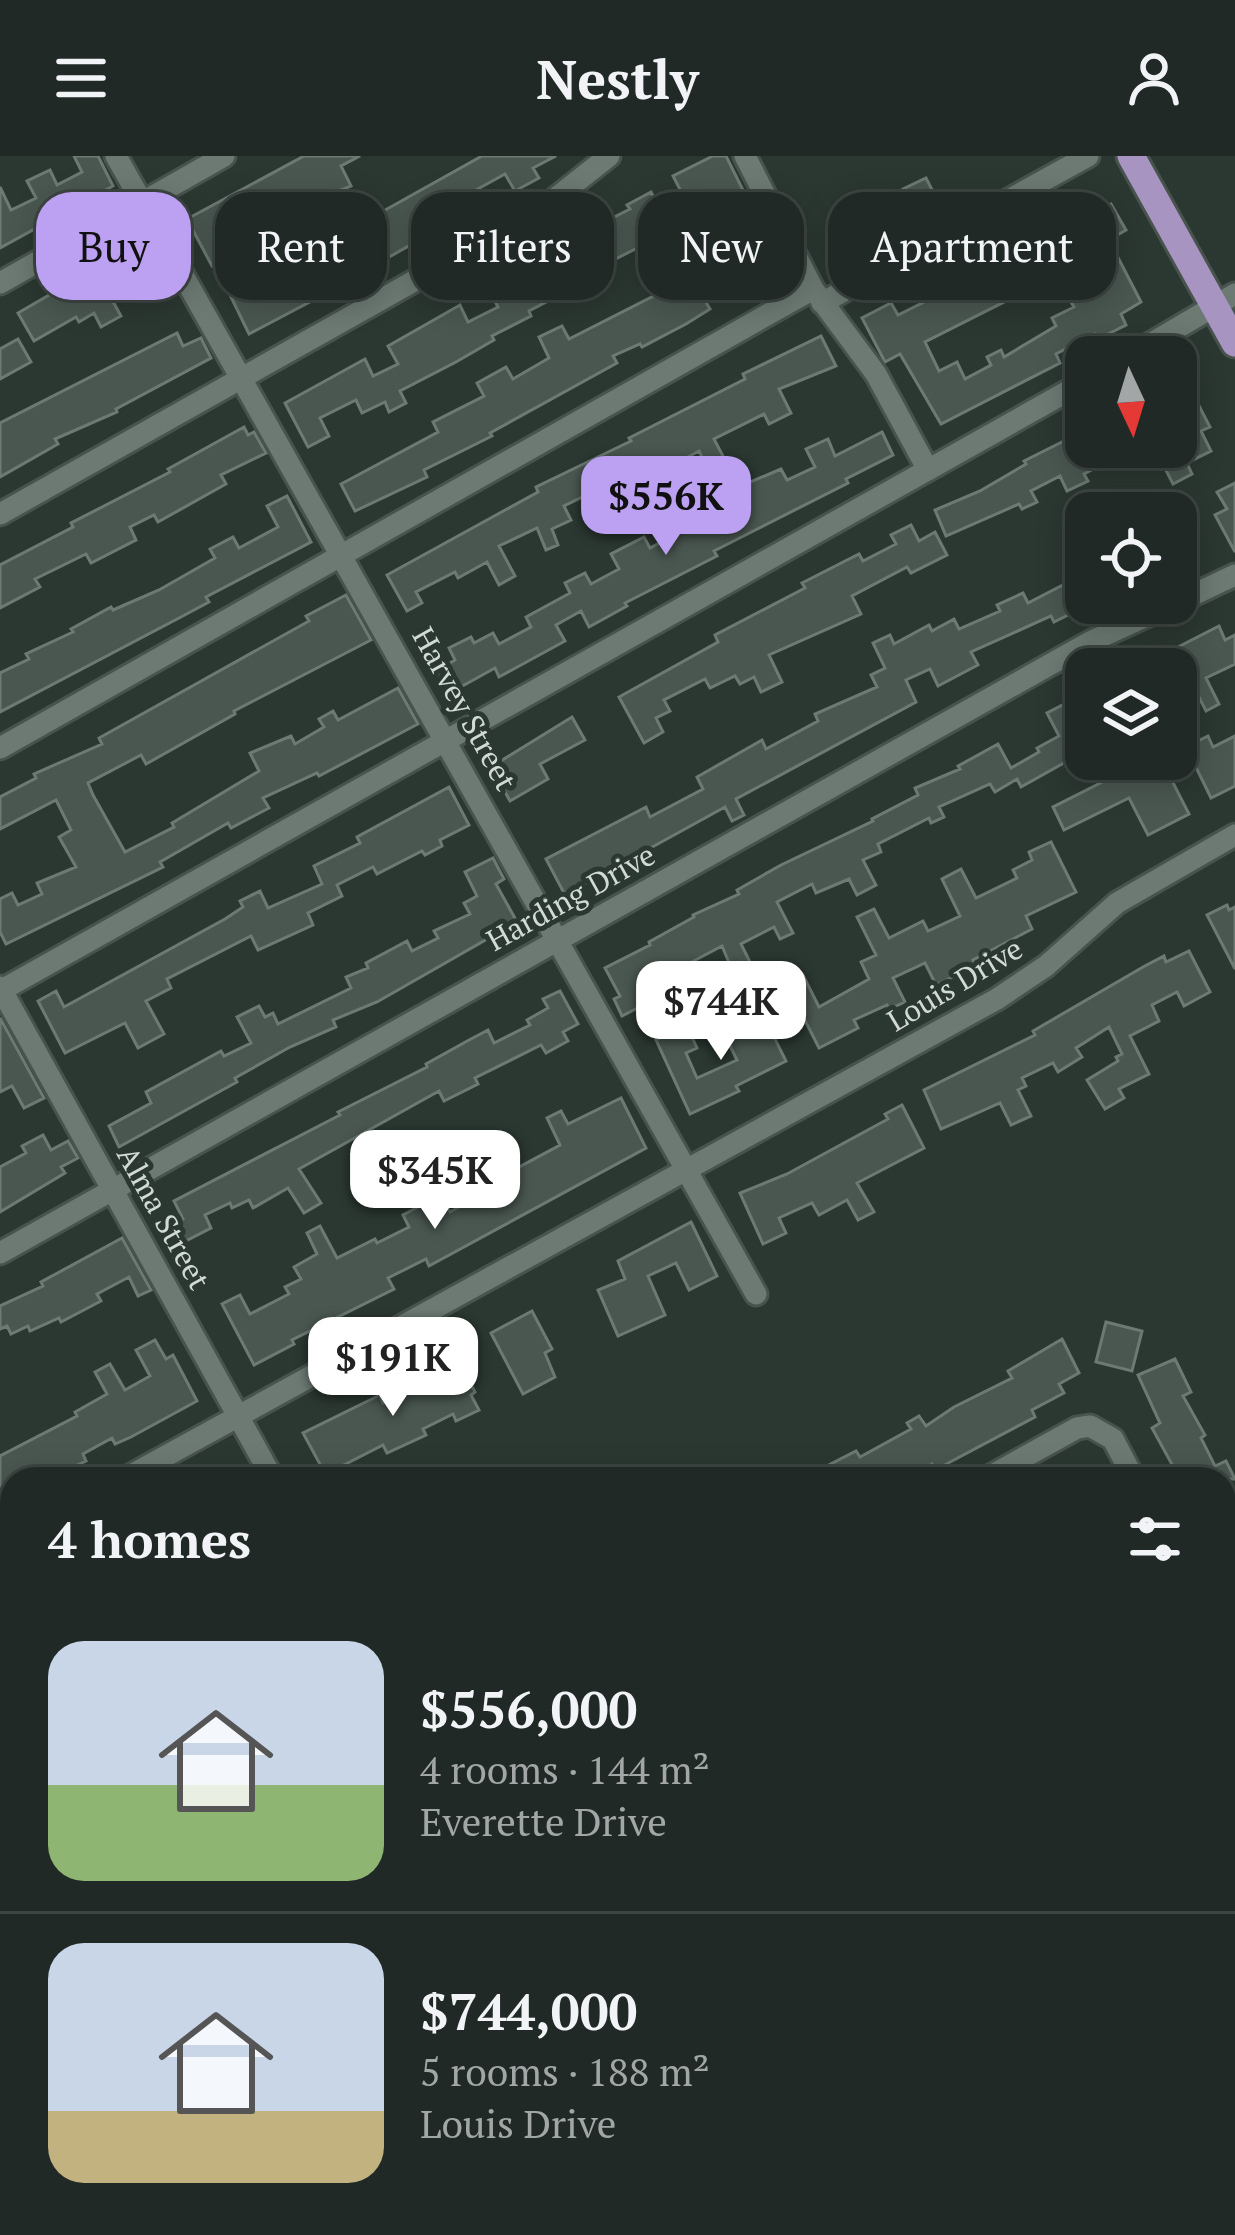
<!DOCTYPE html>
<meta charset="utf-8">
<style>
body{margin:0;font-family:"PT Serif",serif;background:#2d3532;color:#f1f3f6;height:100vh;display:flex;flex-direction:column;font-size:45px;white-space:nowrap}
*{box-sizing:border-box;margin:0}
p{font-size:39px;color:#a2a6a7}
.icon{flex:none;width:66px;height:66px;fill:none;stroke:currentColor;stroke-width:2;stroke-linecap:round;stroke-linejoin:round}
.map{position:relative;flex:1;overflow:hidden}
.details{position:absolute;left:0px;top:1311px;width:1236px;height:768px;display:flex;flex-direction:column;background:#202925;border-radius:36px 36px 0 0;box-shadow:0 6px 30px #0003,0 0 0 3px #3d4542}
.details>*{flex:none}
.hud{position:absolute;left:36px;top:36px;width:1164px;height:108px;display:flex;gap:24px}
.needle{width:78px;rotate:176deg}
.buttons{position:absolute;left:1065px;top:180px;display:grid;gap:24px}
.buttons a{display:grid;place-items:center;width:132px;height:132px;border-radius:24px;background:#202925;box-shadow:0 6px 30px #0003,0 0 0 3px #3d4542;font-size:60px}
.price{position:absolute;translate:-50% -102px;padding:0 27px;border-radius:24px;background:#fff;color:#222;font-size:39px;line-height:78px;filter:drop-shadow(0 3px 6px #0008)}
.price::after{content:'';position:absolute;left:50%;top:72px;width:36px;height:27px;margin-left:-18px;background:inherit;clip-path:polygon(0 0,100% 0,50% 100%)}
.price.active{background:#bca0f2;color:#111}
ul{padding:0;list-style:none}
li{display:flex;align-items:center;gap:36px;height:300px;padding:0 48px}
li+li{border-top:3px solid #3d4542}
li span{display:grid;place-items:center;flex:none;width:336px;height:240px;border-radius:36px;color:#555}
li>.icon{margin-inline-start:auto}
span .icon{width:144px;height:144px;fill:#fffc;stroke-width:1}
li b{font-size:51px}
h2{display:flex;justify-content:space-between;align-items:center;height:144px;padding:0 48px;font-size:51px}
.tag{padding:0 42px;border-radius:36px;background:#202925;box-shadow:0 6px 30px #0003,0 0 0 3px #3d4542;font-size:42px;line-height:108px}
.tag.active{background:#bca0f2;color:#111}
header{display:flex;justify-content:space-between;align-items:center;height:156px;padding:0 48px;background:#202925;font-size:54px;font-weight:800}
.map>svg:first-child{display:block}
.green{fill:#4a365c}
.building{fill:#4a5750;stroke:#6c7a73;stroke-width:3;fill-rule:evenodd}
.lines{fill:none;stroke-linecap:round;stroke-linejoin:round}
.minor-casing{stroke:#48534e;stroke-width:27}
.major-casing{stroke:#48534e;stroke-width:33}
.minor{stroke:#6c7a73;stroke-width:21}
.major{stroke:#a894c1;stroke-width:27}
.labels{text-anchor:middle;stroke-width:10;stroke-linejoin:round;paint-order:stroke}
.street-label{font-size:30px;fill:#d2dad6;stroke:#2b3731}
</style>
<header><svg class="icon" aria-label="menu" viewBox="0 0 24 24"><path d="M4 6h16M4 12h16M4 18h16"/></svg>Nestly<svg class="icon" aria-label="person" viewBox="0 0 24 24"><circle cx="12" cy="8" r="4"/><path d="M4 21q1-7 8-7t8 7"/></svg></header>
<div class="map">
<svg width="1235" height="2079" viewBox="0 0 1235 2079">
<rect width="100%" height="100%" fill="#2b3731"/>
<path class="green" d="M12,1733V2067H387L365,2079H0V1740Z"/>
<path class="building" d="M74,0H98L113,30L0,92V31L11,54L36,42L27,25L50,14L57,29L82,16Z
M304,0H360L341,10L351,30L307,48L305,44L261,66L257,58L219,77L231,100L212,110L187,63Z
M482,0H556L533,12L539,22L515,35L505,18L476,34L484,48L446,70L437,56L413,68L421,83L368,113L366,109L335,125L338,131L249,178L230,139L263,122L265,127L366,79L363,74L381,64L378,58Z
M713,0H726L743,34L705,53L717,73L704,80L673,20Z
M926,22L943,55L890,81L877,57L907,42L903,33Z
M651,36L673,78L667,81L676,97L657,106L647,87L596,113L592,105L566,118L573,132L529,155L531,160L492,180L494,184L456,206L400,235L406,247L389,256L385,246L362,257L356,244L320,262L329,280L308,291L285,247L365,203L373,220L398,208L388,190L460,149L468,166L498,151L488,132L581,83L579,79L630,53L627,49Z
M1111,48L1126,74L1109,84L1141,146L1121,158L1126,169L1098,183L1095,178L1056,198L1060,207L941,268L900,198L885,206L862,162L891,147L898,159L1012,102L1013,105ZM1077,102L1092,131L1069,143L1074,151L1052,162L1056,170L1004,201L1001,194L987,201L991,209L965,223L957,206L939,215L925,186L1028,134L1026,131Z
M146,83L173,132L156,140L147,123L111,142L121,160L101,171L94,157L79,166L76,161L34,185L18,157Z
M770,92L779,109L766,115L772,128L741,144L732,127L704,143L710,153L686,168L642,191L640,188L613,200L617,207L490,277L492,280L424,314L427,321L355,355L341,328L438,276L433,266L484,240L477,227L506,211L513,223L549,202L539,181L562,170L569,183L746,93L750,103Z
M177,177L183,190L201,182L211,202L116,253L117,256L55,283L58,288L0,321V267Z
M821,180L836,210L779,233L791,257L769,268L764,258L714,283L724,302L707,311L699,295L614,341L611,336L601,341L597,334L564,350L571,364L552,373L558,389L546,394L537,372L499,390L515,420L499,429L487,406L458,422L455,416L416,436L422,447L407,455L387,419L538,336L536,331L631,285L629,282L745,223L743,218Z
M18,183L31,206L0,223V193Z
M1176,205L1210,271L1201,275L1211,295L1187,307L1192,318L1173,328L1154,291H1176Z
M244,271L248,279L254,276L266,297L221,319L226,328L158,366L154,359L130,371L136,384L91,407L86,398L35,423L40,431L0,452V409L73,371L71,367L170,316L168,313Z
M1086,274V291H1134L1084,318L1088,325L1067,335L1060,320L1031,335L1037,346L1022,353L1019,348L946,380L935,354L980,335L1026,308L1024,305Z
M882,276L893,299L846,323L848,327L714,395L717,400L625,447L627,450L589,471L581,455L556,469L565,485L499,521L495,512L448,538L436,515L455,504L449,492L471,481L474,487L493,477L499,488L531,471L526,461L570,437L565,427L585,417L591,428L619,413L611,398L644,381L650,392L676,378L671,368L700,353L698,348L781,313L787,324L815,311L806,293L828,283L835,300Z
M1235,327V396L1215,359L1227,353L1217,336Z
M287,340L311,386L206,441L209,446L181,461L0,556V517L29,503L26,498L73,476L71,473L111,451L113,454L159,434L215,402L210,393L233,381L239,392L278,371L267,350Z
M911,369L919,385L935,376L947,399L911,417L907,411L852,440L861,458L769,499L782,526L761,536L754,521L740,528L735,520L710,532L705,523L664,544L670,555L656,562L663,576L644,587L619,541L718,486L715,479L805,432L802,427L859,398L863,405L896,388L891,379Z
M1086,417V450L1054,466L1051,460L971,496L978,509L938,530L930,513L906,524L916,546L736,643L744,659L732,665L725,651L565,739L546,703L646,651L650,661L703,633L697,621L762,584L766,593L818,565L815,558L877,531L871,519L885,512L873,487L890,479L894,488L929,469L932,475L954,463L959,473L1000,455L997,449L1023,437L1028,447Z
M346,439L371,484L234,555L235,558L146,608L141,599L88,627L93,639L125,696L174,671L172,667L259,615L250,597L291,580L295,588L324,571L319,563L333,555L338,564L398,532L418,568L319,620L317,617L263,642L269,652L231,672L228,667L160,706L163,711L6,788L0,776V743L12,737L18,749L42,738L37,727L76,711L59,681L71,674L56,644L0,673V641L36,622L34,618L102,588L99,582L309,465L306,460Z
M1219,470L1225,484L1235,479V508L1206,522L1219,548L1206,555L1198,539L1181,547L1176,536V513H1135Z
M1086,537V584L1066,594L1071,603L1021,631L1017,623L995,636L990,628L939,651L944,661L931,667L929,662L878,688L881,696L863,704L876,729L857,739L849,723L816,737L812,728L777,746L793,777L780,783L774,771L741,788L751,808L733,816L722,790L667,819L664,814L639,827L649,846L622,860L614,843L620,840L605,812L650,789L649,786L694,761L693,759L739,738L737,734L781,709L873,665L872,663L918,639L915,632L960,613L958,610L998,588L1011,612L1039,596L1037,592L1059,580L1047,557Z
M572,561L585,584L540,608L548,623L510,645L491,611Z
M1208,580L1213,591L1235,580V630L1211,642L1186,591Z
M1134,603H1161L1189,658L1148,679L1129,642L1064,674L1053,651L1136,609Z
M449,631L469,669L440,684L442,690L425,699L422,695L377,718L373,711L337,729L342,740L308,757L313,769L258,794L251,780L167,823L171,832L146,845L164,878L138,892L125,867L65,897L38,845L56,835L64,851L225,763L243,751L240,745L260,735L268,752L322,728L314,710L360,687L357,681Z
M1051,686L1076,736L1026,760L1032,773L973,804L976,810L936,829L925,807L893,822L905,846L889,853L887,849L854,864L858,872L819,892L786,827L803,819L819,851L869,823L861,806L876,799L857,761L874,753L889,782L923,765L928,775L960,760L942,723L961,713L976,742L1017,722L1013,714L1032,704L1029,696Z
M493,702L504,723L496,728L517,766L377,846L333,864L336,871L290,891L235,922L237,926L119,991L109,970L151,947L146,936L221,895L224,900L251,887L237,861L259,850L265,861L273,857L278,868L351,832L346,821L368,812L366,807L407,785L412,795L438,782L434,775L470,758L464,747L477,740L465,716Z
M1227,749L1229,754L1235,751V813L1207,759Z
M1189,795L1210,836L1184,850L1177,836L1152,849L1159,865L1130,880L1149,918L1119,933L1124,942L1105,953L1087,924L1118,905L1116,901L1122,898L1109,871L1076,892L1082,901L1058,916L1053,907L1022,922L1026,930L1018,934L1031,960L1011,969L1000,947L941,973L924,934L1035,879L1033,875L1143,811L1164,800L1166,806Z
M560,835L578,868L563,876L568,885L546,897L541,889L475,922L478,928L444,945L439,935L299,1013L321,1047L304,1057L288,1032L253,1052L249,1044L232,1052L230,1047L205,1059L211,1072L176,1090L166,1072L183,1063L174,1045L340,959L338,956L427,911L426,908L469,884L488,874L494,887L530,869L527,864L548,852L543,843Z
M763,859L786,905L736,930L739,935L690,958L656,884L687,870L697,892L686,897L697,922L737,904L724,878Z
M0,862L44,942L24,952L12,930L0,936Z
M621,942L646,992L429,1110L426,1103L388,1122L394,1133L292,1184L294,1188L254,1209L222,1148L240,1139L250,1158L289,1138L285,1131L301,1123L294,1111L317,1098L307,1077L320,1070L337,1102L375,1083L377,1087L409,1071L403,1059L441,1039L450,1056L491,1033L478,1009L495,999L506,1018L560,989L547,962L561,955L568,968Z
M902,949L924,992L857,1027L874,1056L858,1064L847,1044L819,1059L812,1047L779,1062L786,1077L763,1088L740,1037L787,1018L888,963L885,958Z
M43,979L51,994L68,985L78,1002L61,1011L65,1017L0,1056V1011L26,997L22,990Z
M691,1066L717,1120L689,1134L676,1107L648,1120L665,1159L618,1180L598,1134L625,1123L618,1105Z
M122,1082L151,1134L138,1140L129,1121L97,1138L101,1145L61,1166L59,1162L30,1175L28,1170L11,1178L7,1170L0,1173V1150L43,1130L41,1126Z
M532,1155L552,1193L545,1197L555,1221L523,1238L491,1177Z
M1106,1166L1142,1175L1132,1215L1096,1206Z
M1062,1183L1079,1217L1059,1228L1064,1237L1032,1254L1035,1261L935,1314L932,1308L905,1323H834L827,1310L856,1295L860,1301L911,1273L907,1267L919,1260L926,1270L954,1251L1012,1222L1008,1215Z
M155,1184L166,1203L173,1199L197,1245L131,1281L115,1288L112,1282L83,1298L86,1305L51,1321L48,1315L33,1323L31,1318L12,1323V1327L0,1333V1300L77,1260L75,1256L107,1238L95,1216L110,1208L125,1234L150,1220L136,1194Z
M455,1196L475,1236L471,1239L479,1254L456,1265L453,1258L423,1273L426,1279L387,1297L383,1289L342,1310L345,1316L328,1323L303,1277L380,1239L383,1247L443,1219L436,1206Z
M1175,1203L1191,1236L1183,1240L1205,1279L1201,1282L1215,1310L1226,1305L1235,1323H1180L1152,1272L1160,1267L1138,1219Z"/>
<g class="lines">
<g class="minor-casing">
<path id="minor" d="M116,0L756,1138
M745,0L813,133L876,218L928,314
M0,127L224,0
M822,147L1088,0
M1128,201L1235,138
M0,358L542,53L609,0
M1176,447L1235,419
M0,592L813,133
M0,831L273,1323
M0,835L1086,225
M0,1097L1092,485L1175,447
M124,1323L997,843L1046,810L1117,747L1235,679
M985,1323L1077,1272L1090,1270L1113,1283L1134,1323
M0,1381L12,1375
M0,1620L12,1613
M1224,1852L1231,1863
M1224,1948L1235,1942
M1224,2056L1235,2074
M682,2067L689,2079
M1062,2067L1069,2079
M877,2079L897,2067
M1007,2079L1027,2067"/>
</g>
<g class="major-casing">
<path id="major" d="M1131,0L1235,187"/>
</g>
<use href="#minor" class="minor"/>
<use href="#major" class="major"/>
</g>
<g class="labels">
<g class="street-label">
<text transform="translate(464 553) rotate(61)" y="10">Harvey Street</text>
<text transform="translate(571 742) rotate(-29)" y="10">Harding Drive</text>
<text transform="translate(955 829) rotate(-31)" y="10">Louis Drive</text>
<text transform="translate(163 1062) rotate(61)" y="10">Alma Street</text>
</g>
</g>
</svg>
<div class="buttons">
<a><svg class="needle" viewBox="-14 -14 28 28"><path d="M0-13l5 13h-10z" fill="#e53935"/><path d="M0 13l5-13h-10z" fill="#a2a6a7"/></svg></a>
<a><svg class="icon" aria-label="locate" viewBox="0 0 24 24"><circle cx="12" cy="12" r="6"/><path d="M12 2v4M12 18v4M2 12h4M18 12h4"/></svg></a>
<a><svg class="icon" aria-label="layers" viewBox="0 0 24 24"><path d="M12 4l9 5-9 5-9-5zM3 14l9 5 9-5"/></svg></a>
</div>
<b class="price active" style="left:666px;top:402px">$556K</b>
<b class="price" style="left:721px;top:907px">$744K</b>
<b class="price" style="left:435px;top:1076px">$345K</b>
<b class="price" style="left:393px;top:1263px">$191K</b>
<div class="hud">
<a class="tag active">Buy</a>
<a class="tag">Rent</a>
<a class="tag">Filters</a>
<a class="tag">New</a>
<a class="tag">Apartment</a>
</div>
<section class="details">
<h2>4 homes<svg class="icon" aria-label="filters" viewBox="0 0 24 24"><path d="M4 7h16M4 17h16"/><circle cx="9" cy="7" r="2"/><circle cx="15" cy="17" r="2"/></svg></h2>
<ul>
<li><span style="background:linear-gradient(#c9d6e8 60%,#8fb573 0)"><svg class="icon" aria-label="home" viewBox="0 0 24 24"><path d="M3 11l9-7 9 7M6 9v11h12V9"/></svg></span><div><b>$556,000</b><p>4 rooms · 144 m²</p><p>Everette Drive</p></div></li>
<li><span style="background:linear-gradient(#c9d6e8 70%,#c2b280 0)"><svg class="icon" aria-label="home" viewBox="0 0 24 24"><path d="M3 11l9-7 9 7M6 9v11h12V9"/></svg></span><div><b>$744,000</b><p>5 rooms · 188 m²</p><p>Louis Drive</p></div></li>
</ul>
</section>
</div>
